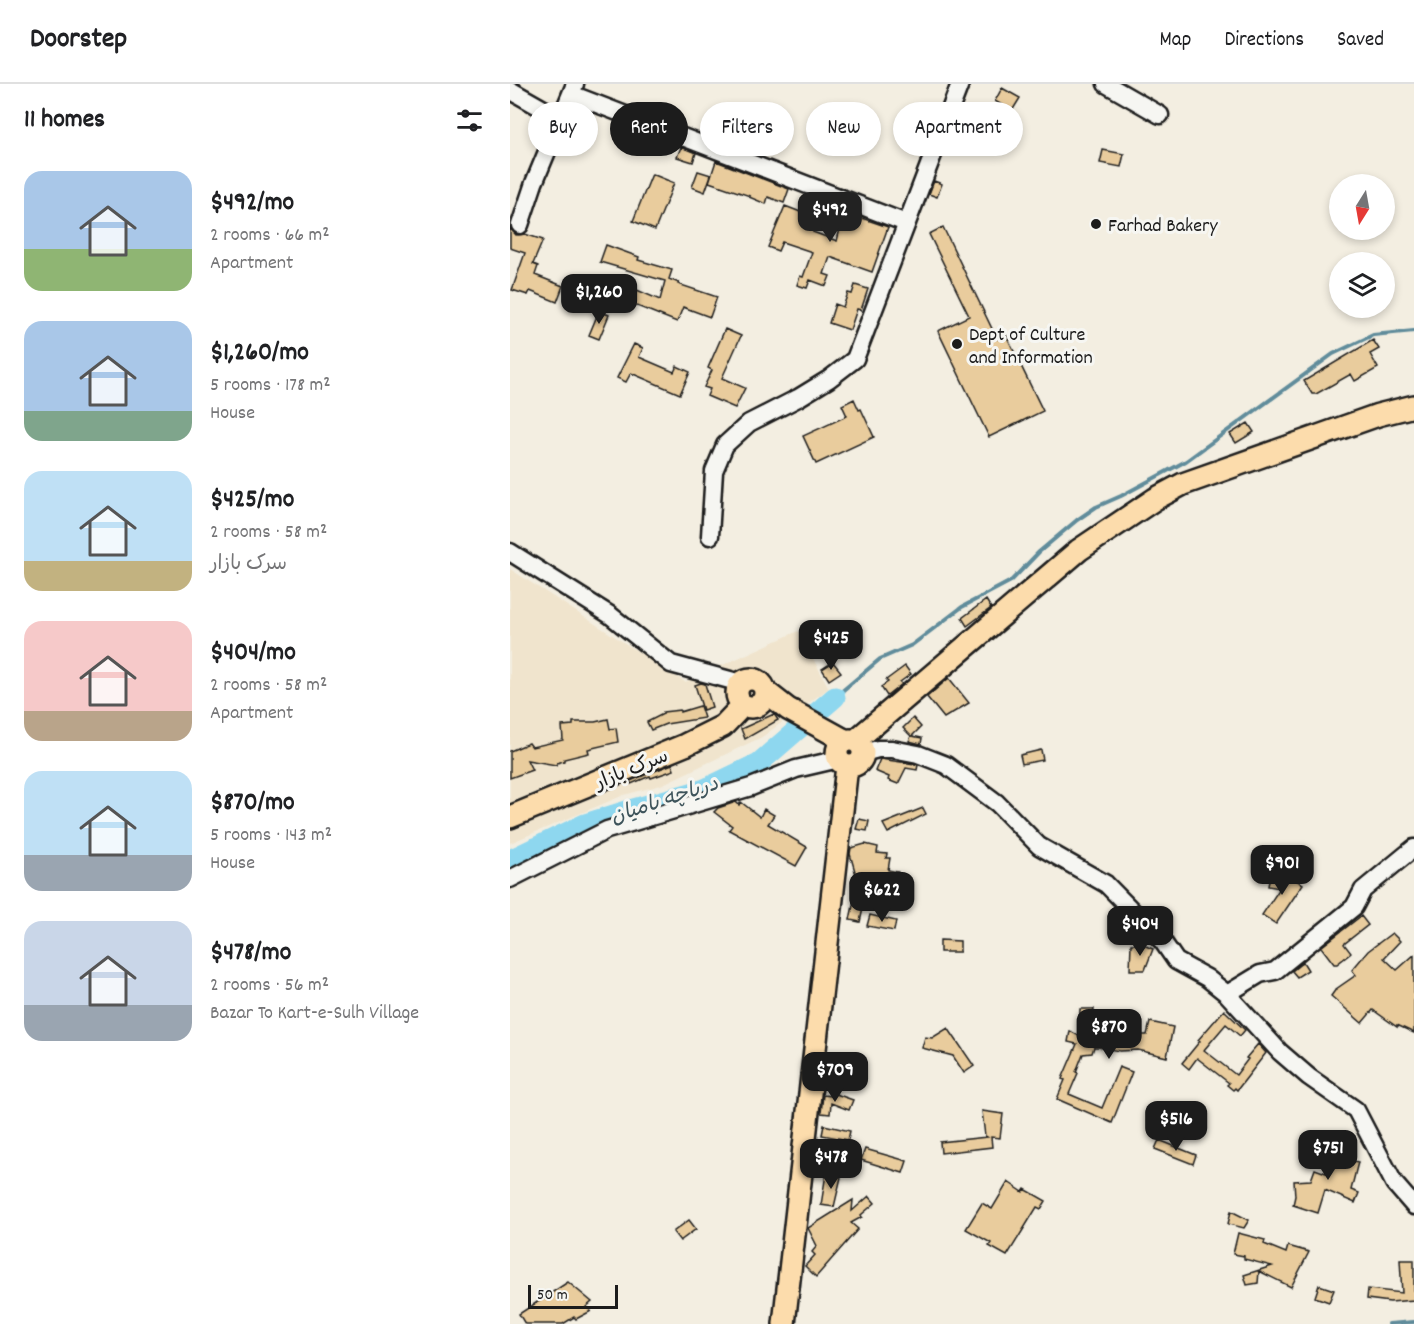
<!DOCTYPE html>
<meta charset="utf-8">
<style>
body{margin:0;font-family:Dekko,"Playpen Sans Arabic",sans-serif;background:#f6f6f6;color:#202124;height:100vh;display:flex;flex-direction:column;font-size:22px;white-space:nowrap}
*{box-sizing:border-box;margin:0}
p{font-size:20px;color:#757577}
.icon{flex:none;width:33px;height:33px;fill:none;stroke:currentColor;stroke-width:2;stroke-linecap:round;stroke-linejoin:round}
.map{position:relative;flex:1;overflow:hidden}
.drawer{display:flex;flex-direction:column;background:#fff;width:510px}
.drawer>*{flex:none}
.top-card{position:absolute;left:18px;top:18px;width:570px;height:54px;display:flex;gap:12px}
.needle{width:39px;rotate:191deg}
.buttons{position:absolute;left:819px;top:90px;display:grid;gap:12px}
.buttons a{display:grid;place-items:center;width:66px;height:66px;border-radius:50%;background:#fff;box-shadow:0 3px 9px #0003;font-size:30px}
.scale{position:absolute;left:18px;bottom:15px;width:90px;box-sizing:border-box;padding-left:6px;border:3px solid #1c1c1c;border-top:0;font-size:16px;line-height:21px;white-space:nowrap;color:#1c1c1c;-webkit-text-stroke:4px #f6f6f2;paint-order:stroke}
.price{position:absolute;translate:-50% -51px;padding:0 14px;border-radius:12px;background:#1c1c1c;color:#fff;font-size:20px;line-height:39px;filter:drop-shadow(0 2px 3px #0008)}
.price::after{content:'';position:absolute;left:50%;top:36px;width:18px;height:14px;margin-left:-9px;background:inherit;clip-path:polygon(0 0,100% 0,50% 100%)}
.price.active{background:#222;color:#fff}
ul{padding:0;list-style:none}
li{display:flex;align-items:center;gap:18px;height:150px;padding:0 24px}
li span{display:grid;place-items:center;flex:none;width:168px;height:120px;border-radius:18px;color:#555}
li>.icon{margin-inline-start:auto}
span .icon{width:72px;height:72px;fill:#fffc;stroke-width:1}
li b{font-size:26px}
h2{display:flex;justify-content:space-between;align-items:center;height:72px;padding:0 24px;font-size:26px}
.pill{padding:0 21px;border-radius:27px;background:#fff;box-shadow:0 3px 9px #0003;font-size:21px;line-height:54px}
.pill.active{background:#1c1c1c;color:#fff}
header{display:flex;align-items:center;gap:36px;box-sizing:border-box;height:84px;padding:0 30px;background:#fff;border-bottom:2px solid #e0e0e0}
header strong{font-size:28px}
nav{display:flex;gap:33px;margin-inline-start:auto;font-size:21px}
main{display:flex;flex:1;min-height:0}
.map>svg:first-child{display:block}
.built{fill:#f0e4cd}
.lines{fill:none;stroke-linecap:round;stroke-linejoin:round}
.stream{stroke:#608c9b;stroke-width:4}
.river{stroke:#8ed7ef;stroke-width:21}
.building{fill:#e9cc9d;stroke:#1c1c1c;stroke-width:1.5}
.minor-casing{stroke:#1c1c1c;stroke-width:21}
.major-casing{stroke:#1c1c1c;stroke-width:26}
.minor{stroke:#f6f6f2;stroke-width:16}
.major{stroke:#fcdcac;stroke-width:21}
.poi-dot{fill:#1c1c1c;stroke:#f6f6f2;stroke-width:2}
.labels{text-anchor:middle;stroke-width:6;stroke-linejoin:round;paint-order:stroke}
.poi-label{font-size:20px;fill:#1c1c1c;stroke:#f6f6f2;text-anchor:start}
.street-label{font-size:20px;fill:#1c1c1c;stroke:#f6f6f2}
.water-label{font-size:21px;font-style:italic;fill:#3e545b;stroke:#f6f6f2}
</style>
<header>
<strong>Doorstep</strong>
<nav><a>Map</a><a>Directions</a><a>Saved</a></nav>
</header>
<main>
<section class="drawer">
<h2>11 homes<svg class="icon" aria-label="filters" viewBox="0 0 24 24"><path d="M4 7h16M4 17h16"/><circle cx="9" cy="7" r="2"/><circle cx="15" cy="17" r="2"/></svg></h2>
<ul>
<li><span style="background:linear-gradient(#a9c7e8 65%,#8fb573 0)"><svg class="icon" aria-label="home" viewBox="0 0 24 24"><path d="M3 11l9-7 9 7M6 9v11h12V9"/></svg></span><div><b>$492/mo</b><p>2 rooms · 66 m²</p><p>Apartment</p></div></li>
<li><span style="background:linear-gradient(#a9c7e8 75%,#7fa58c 0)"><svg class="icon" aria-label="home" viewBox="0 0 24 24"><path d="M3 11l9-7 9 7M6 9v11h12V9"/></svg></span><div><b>$1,260/mo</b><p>5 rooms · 178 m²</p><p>House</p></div></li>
<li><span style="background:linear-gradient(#bfe0f5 75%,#c2b280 0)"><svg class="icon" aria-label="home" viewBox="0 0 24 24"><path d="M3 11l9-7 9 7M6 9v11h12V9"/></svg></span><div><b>$425/mo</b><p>2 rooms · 58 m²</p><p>سرک بازار</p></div></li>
<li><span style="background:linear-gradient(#f6c9c9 75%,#b9a48a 0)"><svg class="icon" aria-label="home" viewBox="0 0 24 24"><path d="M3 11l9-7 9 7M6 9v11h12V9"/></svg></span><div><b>$404/mo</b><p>2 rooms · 58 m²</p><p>Apartment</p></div></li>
<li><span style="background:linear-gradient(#bfe0f5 70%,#9aa5b1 0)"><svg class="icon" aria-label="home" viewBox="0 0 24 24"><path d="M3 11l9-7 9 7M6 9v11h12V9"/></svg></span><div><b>$870/mo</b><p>5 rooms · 143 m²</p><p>House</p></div></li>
<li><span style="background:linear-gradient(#c9d6e8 70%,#9aa5b1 0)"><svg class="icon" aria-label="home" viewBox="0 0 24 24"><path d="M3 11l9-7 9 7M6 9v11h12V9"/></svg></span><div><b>$478/mo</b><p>2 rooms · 56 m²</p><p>Bazar To Kart-e-Sulh Village</p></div></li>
</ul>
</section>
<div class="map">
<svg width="904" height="1240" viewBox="0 0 904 1240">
<rect width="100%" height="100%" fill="#f3eee1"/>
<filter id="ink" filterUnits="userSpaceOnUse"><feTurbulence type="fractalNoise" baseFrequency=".0167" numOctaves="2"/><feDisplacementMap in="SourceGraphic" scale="12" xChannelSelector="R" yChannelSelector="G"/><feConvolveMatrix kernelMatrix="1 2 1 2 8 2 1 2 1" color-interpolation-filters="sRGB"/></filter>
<g filter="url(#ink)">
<path class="built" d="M0,485L175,598L288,547L319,604L252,653L151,701L114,711L0,759Z"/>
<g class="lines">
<path class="stream" d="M325,613L370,575L402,561L452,523L501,497L529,468L567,436L586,423L611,412L676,377L823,270L863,251L904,247
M879,1240L904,1238"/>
<path class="river" d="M0,776L75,740L123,725L195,705L249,679L325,613"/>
</g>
<path class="building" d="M492,4L510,14L502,27L485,17Z
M129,47L146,54L142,63L125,56Z
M171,63L186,69L183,78L167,73Z
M593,66L614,70L611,83L590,79Z
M206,77L279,105L274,119L258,113L256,120L239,113L240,112L199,98Z
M188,87L201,91L195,108L182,103Z
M142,90L164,99L145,146L123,137Z
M424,97L432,100L427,113L419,110Z
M275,122L301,132L298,143L304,146L303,148L327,157L334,128L378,143L362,188L320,173L314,190L320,192L316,202L300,196L297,204L287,201L290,192L293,193L302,168L272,158L268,167L258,163Z
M433,143L487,255L496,251L533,327L479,353L428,247L459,232L419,150Z
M0,144L6,151L15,150L33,156L23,180L28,182L25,191L53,202L47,218L20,207L18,211L2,206L15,169L0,164Z
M96,161L129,173L128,176L162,186L159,195L169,199L168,200L207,213L200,233L173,223L167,238L122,220L127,206L150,216L155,197L90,178Z
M345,201L358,205L351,226L347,225L340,246L319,239L325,220L333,223L338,209L342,210Z
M89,227L99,231L89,255L79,251Z
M215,245L231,252L212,294L235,304L225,324L197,312L200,305L194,303L202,286L198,284Z
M863,256L869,265L860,270L868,284L845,297L841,290L806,310H802L794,297Z
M124,260L133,264L129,273L164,288L167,282L180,288L170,310L121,289L116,298L107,294Z
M344,315L349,326L351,325L364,353L306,380L293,352L337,332L332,321Z
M738,339L744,348L726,359L720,350Z
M476,516L481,524L457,542L452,534Z
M323,578L331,588L319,596L312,585Z
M395,582L401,590L390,598L392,600L377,612L371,603L378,598L376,596Z
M439,594L459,619L434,634L417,613Z
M191,599L195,600L202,623L193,626L185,601Z
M190,622L194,634L156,640L141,646L137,638L153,630V628L170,626V628Z
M264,630L268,636L235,655L231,645Z
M403,634L411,643L402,652L412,654L411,660L399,657L401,652L393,644Z
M98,635L100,645L106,644L108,658L78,665L79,669L54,675V677L47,679L46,681L17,676L22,686L0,694V667L19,659L22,663L53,656L52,642L63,641V638H85Z
M531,666L533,676L512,680L510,671Z
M370,675L405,680L408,681L407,686L396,684L388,700L378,696L379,693L365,687Z
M162,680L164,686L141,694L140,692L121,700L120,697Z
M226,718L229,721L231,718L250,733L254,725L264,731L258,740L297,763L286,782L219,746L222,742L204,728L208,724Z
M413,724L416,730L378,749L373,740Z
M349,735L359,737L357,747L346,745Z
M355,760L368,763L367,769L377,770L376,774H380L378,786L388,788L385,803L359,797L350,838L340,836L349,792L346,791L340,770L341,764Z
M774,789L793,800L766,840L752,831L770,804L758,802L760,792L770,794Z
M360,831L386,837L384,847L357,842Z
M851,832L858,841L834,860L841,869L827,880H824L811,863Z
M882,849L890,857L874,874L887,886L904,871V949L887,941V943L863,926L852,939L821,912L826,905L846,891L842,886L858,867Z
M430,856L450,857V868H430Z
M621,860H631L643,865L635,886H620Z
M793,878L798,886L787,893L782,887Z
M570,925H584L583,941L589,942L588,947L609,951H637L640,938L663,943L657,973L628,966L610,967L588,963H584L582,969L573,970L566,988L568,989L559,1010L592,1024L609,983L622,988L602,1039L547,1015L555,996L552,995L567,960L558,958L560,947L569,952Z
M714,926L735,946L730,952L716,940L694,966L726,991L738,975L736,974L748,960L756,969L727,1006L725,1004L723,1006L717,1001L719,999L687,974L679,985L672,979L690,957L688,956Z
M438,944L464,982L454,989L443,972L412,964L415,953L422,954Z
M323,1009L343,1016L339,1026L321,1019L320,1030L311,1029L313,1011L322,1012Z
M472,1027L493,1030L490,1054L481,1053L482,1063L431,1069L430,1058L477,1053L475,1052Z
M314,1041L340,1047L338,1056L312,1051Z
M649,1056L686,1071L683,1080L645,1065Z
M824,1056L838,1059L835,1075L848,1078L841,1106L849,1109L845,1119L815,1106L808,1129L783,1121L785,1112L784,1097L801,1096L805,1085L816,1089Z
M355,1065L397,1077L393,1089L351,1076Z
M316,1090L331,1093L324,1123L311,1121Z
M498,1098L513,1108L515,1105L536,1117L531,1125L527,1123L497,1172L479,1162L481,1159L456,1145L472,1119L482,1125Z
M359,1112L365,1119L351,1131L352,1133L341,1139L348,1145L306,1193L295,1182L305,1171L302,1168L307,1162L298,1144L343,1116L342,1127Z
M721,1127L739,1136L734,1144L718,1140Z
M179,1136L186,1145L170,1157L163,1148Z
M728,1149L755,1156L754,1160L776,1169L778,1162L799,1168L781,1203L749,1187L748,1199L737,1201L734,1191L762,1182L734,1175V1172L723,1170Z
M890,1176H904V1216L880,1218L857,1215L858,1205L892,1209Z
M58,1198L82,1218L76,1223L81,1227L66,1235L64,1233L53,1240H15L9,1230Z
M809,1201L824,1206L819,1218L805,1213Z"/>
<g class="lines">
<g class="minor-casing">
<path id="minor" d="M596,0L650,31
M0,6L51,35
M61,10L396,139
M10,141L24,99L65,0
M200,452L204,387L215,361L239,339L288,314L319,295L345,275L450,0
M0,468L100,531L161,580L231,599
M353,669L368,665H382L408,670L436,681L487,719L529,762L596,800L653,858L666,877L697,894L717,910L770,968L799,993L846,1026L884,1099L904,1122
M0,795L97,746L241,703L286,685L329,675
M717,910L750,890L765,887L844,823L853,806L904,764"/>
</g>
<g class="major-casing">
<path id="major" d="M227 609a14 14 0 1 1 28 0a14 14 0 1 1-28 0Z
M255,607L278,625L336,657
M327 669a13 13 0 1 1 26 0a13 13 0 1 1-26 0Z
M345,657L569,466L645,415L673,400L868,331L904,322
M0,733L175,661L213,642L233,621
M274,1240L337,682"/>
</g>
<use href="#minor" class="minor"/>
<use href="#major" class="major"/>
</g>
</g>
<g class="poi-dot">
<circle cx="586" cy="140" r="6"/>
<circle cx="447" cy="260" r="6"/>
</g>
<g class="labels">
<g class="poi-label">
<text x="598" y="147">Farhad Bakery</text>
<text x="459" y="256">Dept of Culture<tspan x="459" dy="23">and Information</tspan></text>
</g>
<g class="street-label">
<text transform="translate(121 684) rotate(-22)" y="7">سرک بازار</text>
</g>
<g class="water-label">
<text transform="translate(154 715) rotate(-18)" y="7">دریاچه بامیان</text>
</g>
</g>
</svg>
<div class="buttons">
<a><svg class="needle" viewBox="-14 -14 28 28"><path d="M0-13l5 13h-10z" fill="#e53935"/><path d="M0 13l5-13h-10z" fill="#757577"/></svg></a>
<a><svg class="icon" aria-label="layers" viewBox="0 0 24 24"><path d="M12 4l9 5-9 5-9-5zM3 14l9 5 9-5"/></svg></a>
</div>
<div class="scale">50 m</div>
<b class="price active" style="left:320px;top:159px">$492</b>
<b class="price" style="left:89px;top:241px">$1,260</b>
<b class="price" style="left:321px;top:587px">$425</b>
<b class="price" style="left:772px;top:812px">$901</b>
<b class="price" style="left:372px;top:839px">$622</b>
<b class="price" style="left:630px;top:873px">$404</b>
<b class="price" style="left:599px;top:976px">$870</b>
<b class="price" style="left:325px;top:1019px">$709</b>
<b class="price" style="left:666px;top:1068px">$516</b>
<b class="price" style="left:818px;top:1097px">$751</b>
<b class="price" style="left:321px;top:1106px">$478</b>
<div class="top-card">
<a class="pill">Buy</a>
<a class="pill active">Rent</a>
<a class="pill">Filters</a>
<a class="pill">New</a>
<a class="pill">Apartment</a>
</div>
</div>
</main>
